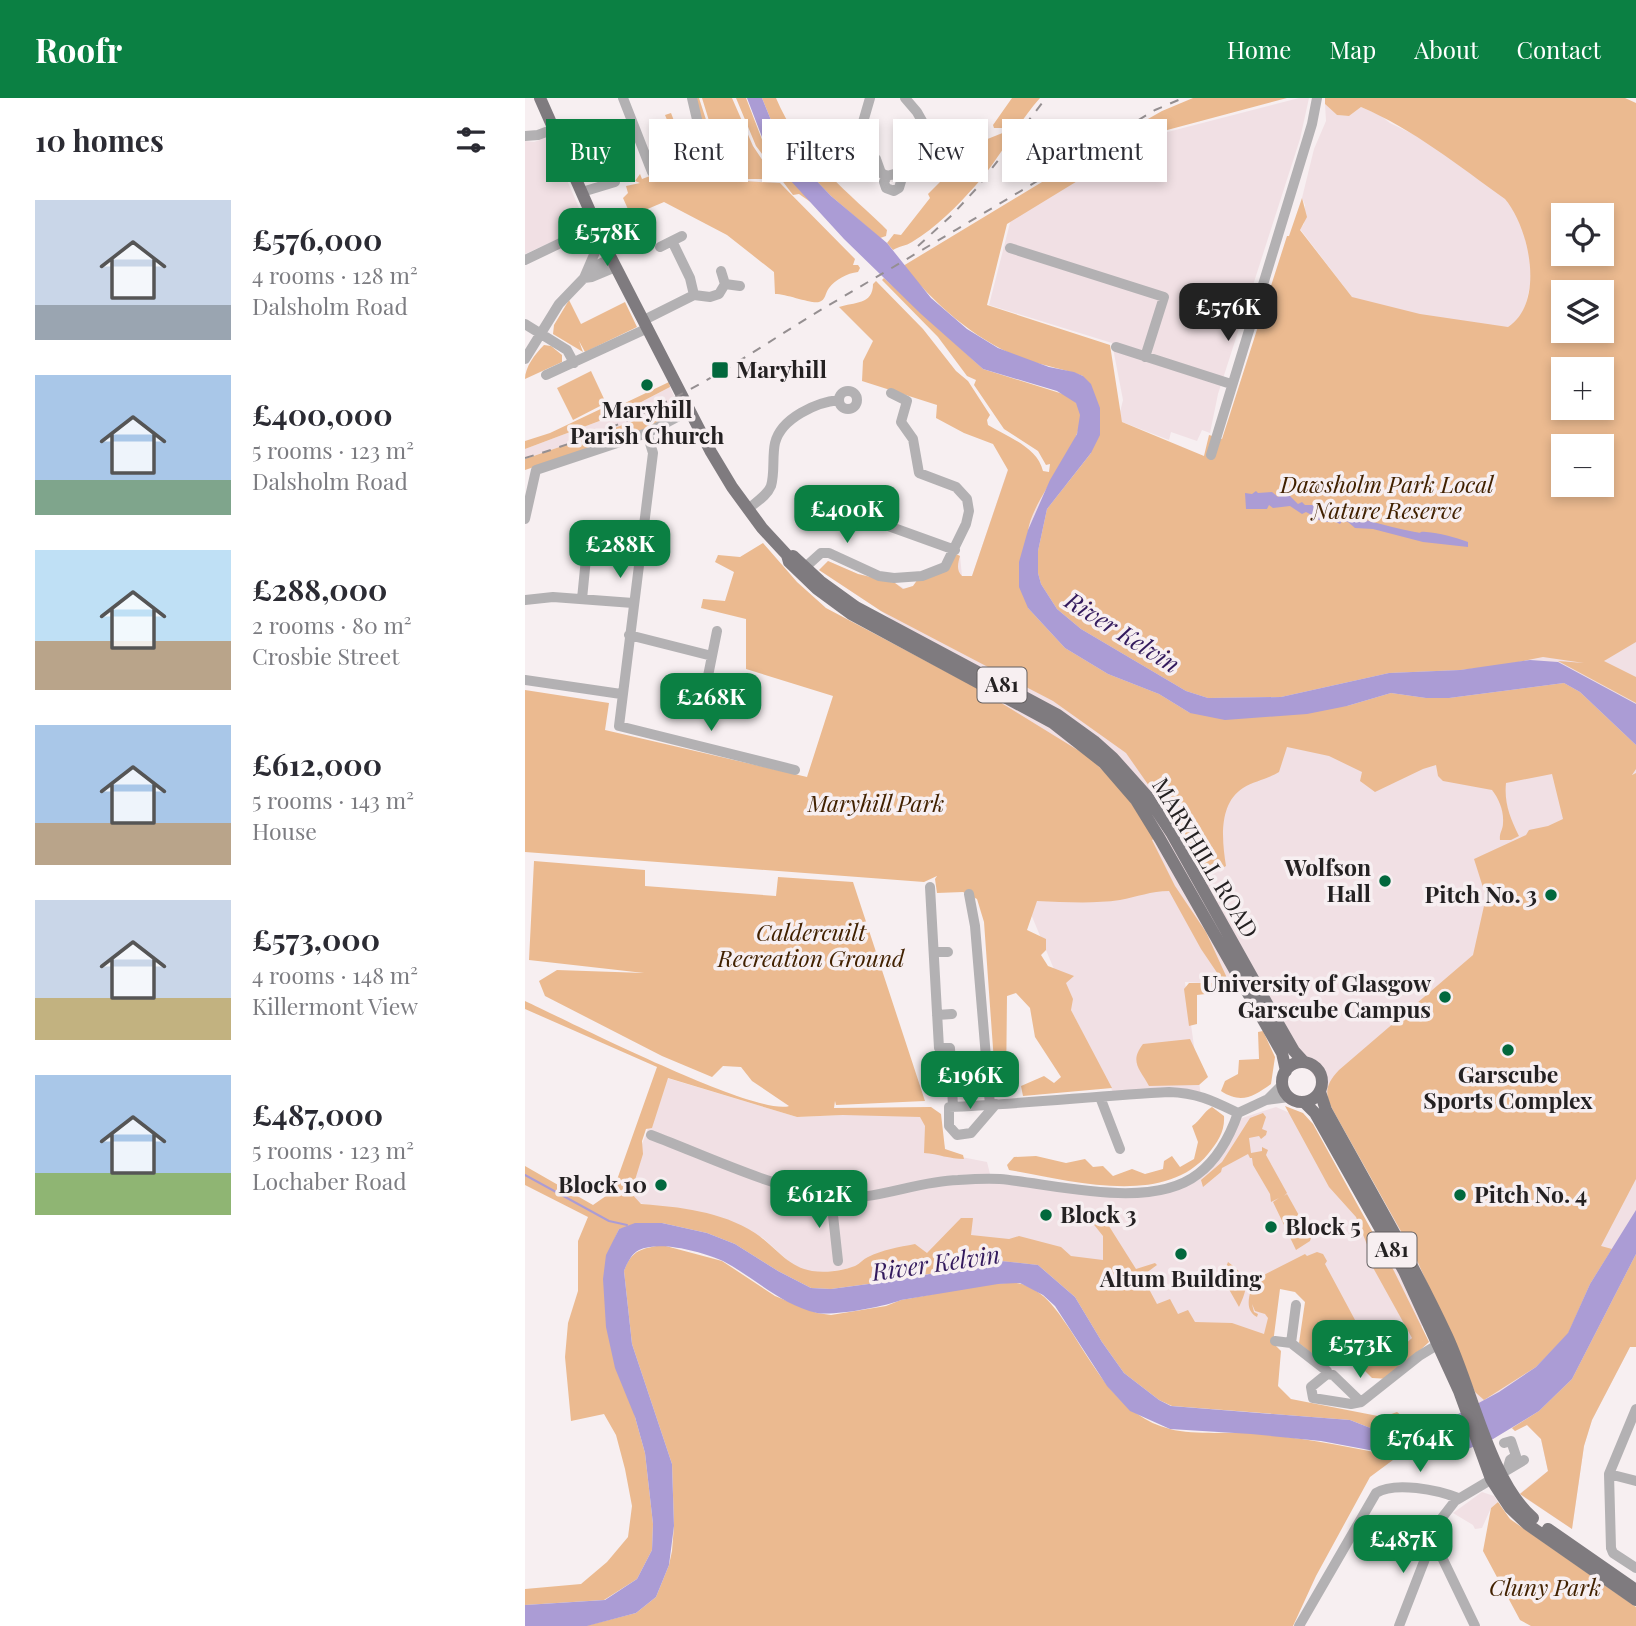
<!DOCTYPE html>
<meta charset="utf-8">
<style>
body{margin:0;font-family:"Playfair Display",serif;background:#f7f7f7;color:#2b2b33;height:100vh;display:flex;flex-direction:column;font-size:26px;white-space:nowrap}
*{box-sizing:border-box;margin:0}
p{font-size:23px;color:#7c7c81}
.icon{flex:none;width:38px;height:38px;fill:none;stroke:currentColor;stroke-width:2;stroke-linecap:round;stroke-linejoin:round}
.map{position:relative;flex:1;overflow:hidden}
.panel{display:flex;flex-direction:column;background:#fff;width:525px}
.panel>*{flex:none}
.banner{position:absolute;left:21px;top:21px;width:665px;height:63px;display:flex;gap:14px}
.buttons{position:absolute;left:1026px;top:105px;display:grid;gap:14px}
.buttons a{display:grid;place-items:center;width:63px;height:63px;border-radius:0px;background:#fff;box-shadow:0 4px 10px #0003;font-size:35px}
.price{position:absolute;translate:-50% -60px;padding:0 16px;border-radius:14px;background:#0b8043;color:#fff;font-size:23px;line-height:46px;filter:drop-shadow(0 2px 4px #0008)}
.price::after{content:'';position:absolute;left:50%;top:42px;width:21px;height:16px;margin-left:-10px;background:inherit;clip-path:polygon(0 0,100% 0,50% 100%)}
.price.on{background:#222;color:#fff}
ul{padding:0;list-style:none}
li{display:flex;align-items:center;gap:21px;height:175px;padding:0 35px}
li span{display:grid;place-items:center;flex:none;width:196px;height:140px;border-radius:0px;color:#555}
li>.icon{margin-inline-start:auto}
span .icon{width:84px;height:84px;fill:#fffc;stroke-width:1}
li b{font-size:30px}
h2{display:flex;justify-content:space-between;align-items:center;height:84px;padding:0 35px;font-size:30px}
.tag{padding:0 24px;border-radius:0px;background:#fff;box-shadow:0 4px 10px #0003;font-size:24px;line-height:63px}
.tag.on{background:#0b8043;color:#fff}
header{display:flex;align-items:center;gap:42px;box-sizing:border-box;height:98px;padding:0 35px;background:#0b8043;color:#fff}
header strong{font-size:33px}
nav{display:flex;gap:38px;margin-inline-start:auto;font-size:24px}
main{display:flex;flex:1;min-height:0}
.map>svg:first-child{display:block}
.built{fill:#f1e0e4}
.green{fill:#ebba90;fill-rule:evenodd}
.water{fill:#ab9cd5}
.lines{fill:none;stroke-linecap:round;stroke-linejoin:round}
.stream{stroke:#ab9cd5;stroke-width:2}
.minor{stroke:#b3b1b3;stroke-width:10}
.major{stroke:#7f7b7f;stroke-width:12}
.rail{stroke:#958f91;stroke-width:2;stroke-dasharray:9 9;stroke-linecap:butt}
.poi-dot{fill:#02683d;stroke:#f7eff1;stroke-width:2.5}
.labels{text-anchor:middle;stroke-width:7;stroke-linejoin:round;paint-order:stroke}
.shield{fill:#f7eff1;stroke:#635f60;stroke-width:2}
.shield-label{font-size:21px;font-weight:bold;fill:#242122}
.poi-label{font-size:23px;font-weight:bold;fill:#242122;stroke:#f7eff1;text-anchor:start}
.park-label{font-size:23px;font-style:italic;fill:#412100;stroke:#f7eff1}
.street-label{font-size:23px;fill:#242122;stroke:#f7eff1}
.water-label{font-size:24px;font-style:italic;fill:#331a5d;stroke:#f7eff1}
</style>
<header>
<strong>Roofr</strong>
<nav><a>Home</a><a>Map</a><a>About</a><a>Contact</a></nav>
</header>
<main>
<section class="panel">
<h2>10 homes<svg class="icon" aria-label="filters" viewBox="0 0 24 24"><path d="M4 7h16M4 17h16"/><circle cx="9" cy="7" r="2"/><circle cx="15" cy="17" r="2"/></svg></h2>
<ul>
<li><span style="background:linear-gradient(#c9d6e8 75%,#9aa5b1 0)"><svg class="icon" aria-label="home" viewBox="0 0 24 24"><path d="M3 11l9-7 9 7M6 9v11h12V9"/></svg></span><div><b>£576,000</b><p>4 rooms · 128 m²</p><p>Dalsholm Road</p></div></li>
<li><span style="background:linear-gradient(#a9c7e8 75%,#7fa58c 0)"><svg class="icon" aria-label="home" viewBox="0 0 24 24"><path d="M3 11l9-7 9 7M6 9v11h12V9"/></svg></span><div><b>£400,000</b><p>5 rooms · 123 m²</p><p>Dalsholm Road</p></div></li>
<li><span style="background:linear-gradient(#bfe0f5 65%,#b9a48a 0)"><svg class="icon" aria-label="home" viewBox="0 0 24 24"><path d="M3 11l9-7 9 7M6 9v11h12V9"/></svg></span><div><b>£288,000</b><p>2 rooms · 80 m²</p><p>Crosbie Street</p></div></li>
<li><span style="background:linear-gradient(#a9c7e8 70%,#b9a48a 0)"><svg class="icon" aria-label="home" viewBox="0 0 24 24"><path d="M3 11l9-7 9 7M6 9v11h12V9"/></svg></span><div><b>£612,000</b><p>5 rooms · 143 m²</p><p>House</p></div></li>
<li><span style="background:linear-gradient(#c9d6e8 70%,#c2b280 0)"><svg class="icon" aria-label="home" viewBox="0 0 24 24"><path d="M3 11l9-7 9 7M6 9v11h12V9"/></svg></span><div><b>£573,000</b><p>4 rooms · 148 m²</p><p>Killermont View</p></div></li>
<li><span style="background:linear-gradient(#a9c7e8 70%,#8fb573 0)"><svg class="icon" aria-label="home" viewBox="0 0 24 24"><path d="M3 11l9-7 9 7M6 9v11h12V9"/></svg></span><div><b>£487,000</b><p>5 rooms · 123 m²</p><p>Lochaber Road</p></div></li>
</ul>
</section>
<div class="map">
<svg width="1111" height="1528" viewBox="0 0 1111 1528">
<rect width="100%" height="100%" fill="#f7eff1"/>
<path class="built" d="M774,0H784L775,41L693,296L685,335L677,332L672,343L646,334L644,342L597,324L595,314L598,302L587,245L464,207L486,121L532,90L627,38Z
M800,6L812,17L824,18L836,9L855,17L865,25L894,39L986,102L995,117L1009,169L1001,206L994,222L980,231L933,227L830,203L775,131L779,126L780,107L777,100L789,51L801,23Z
M23,39L62,128L0,156V43L9,44Z
M145,289L151,303L112,322L0,361V351L93,316Z
M483,371L1111,532V1249H1105L1067,1322L1059,1348L1047,1431L994,1396L1023,1373L1016,1341L1002,1327L990,1333L986,1330L968,1341L933,1252L914,1212L891,1234L862,1278L843,1273L779,1174L751,1186L735,1264L563,1169L345,1167L296,1175L272,1171L238,1140L182,1117L96,1102L142,980L272,1019L412,1013L421,1056L462,1064L466,1080L570,1093L658,1087L689,1061L717,1020L751,1009L781,1022L860,1173L888,1158L803,996L719,887L660,884L676,998H590L546,912L498,797L452,590L356,513L294,472L303,463L333,476L370,485L380,491L388,488L393,481L431,456L435,458L437,478H447Z
M957,1394L969,1398L973,1404L966,1410L957,1430L950,1431L948,1427L928,1415Z"/>
<path class="green" d="M169,0H174L186,37L199,61L201,68L197,72L182,70Z
M177,0H207L228,48L250,81H216L209,77L189,39Z
M211,0H221L241,52L287,105L274,96L268,97L231,48Z
M237,0H251C274,55 315,87 357,127L362,132L361,138L355,140L306,98L266,56L250,32Z
M487,0H515C491,27 475,60 451,87C433,107 411,130 387,144C381,148 374,148 368,152L362,145L369,136L376,137L405,100L403,96L455,44L480,34L481,30H469L468,27Z
M668,0H762L631,35L482,126L462,207L585,247L597,324L679,358L684,337L697,341L762,138H764L777,100L782,119L775,132L827,199L895,216L983,229C1021,204 1004,129 980,101C934,68 888,31 836,9L824,18L812,17L800,6V0H1100L1111,5V544L1079,563L1111,579V605L1033,563L1059,565L1018,559L973,568L935,572L864,575L756,599L683,600L661,593L556,531L532,511L516,486L513,475V453L522,411L566,355L558,278C540,271 520,268 501,262C451,243 413,209 378,168L593,38L637,13ZM1038,117H1076V156H1038ZM1038,194H1076V233H1038ZM1038,271H1076V310H1038ZM1038,348H1076V387H1038Z
M146,15L162,56L175,52L177,64L172,72L163,73L140,17Z
M180,74L190,77L201,76L215,83L255,85L330,161L328,167H333L335,170L333,174C322,175 310,182 304,190C300,195 301,202 294,204C286,206 262,196 250,196L249,174L202,137L139,104L106,118L98,100L103,95L101,88L115,85L110,83L115,76L117,81L125,78Z
M359,180L458,271L538,296C544,299 551,302 554,309C566,340 507,398 503,433C500,458 503,485 503,510L540,550L583,576L634,596L665,615L822,608L866,595L901,600H924L1039,585L1055,594L1111,647V671L1107,677L1111,675V1081L1076,1148L1087,1151L1065,1186L1043,1236L1011,1269L959,1302L950,1294L891,1160L814,1023C802,1001 795,992 814,972L948,857L961,799L949,761L1001,737L1004,732L1023,728L1038,721L1027,676L981,685C979,705 985,720 994,738L986,742H975C974,735 978,732 978,725C979,713 974,701 967,692L918,683L913,678L911,667L898,671L850,694L835,683L837,674L804,658L762,649L754,674C743,681 729,683 718,690C693,706 697,743 701,768L681,779L666,748L601,655L528,603L356,513L294,472L303,463L333,476L370,485L378,491L388,488L393,481L431,456L435,458C433,465 431,472 437,478H447L483,372L468,346L439,335L411,320L412,307L337,283L338,263L348,243L314,209C329,204 348,207 348,186L351,183L398,231L431,273L443,283L465,317L462,322L463,327C482,339 512,348 518,373L524,374L525,366L521,367L513,353L479,331L449,287L451,282L442,278L413,239L357,182Z
M44,202L56,226L100,204L112,229L60,254L54,243L58,254L28,236L29,227Z
M19,247L26,248L37,257V264L0,281C0,269 10,256 19,247Z
M66,273L81,305L48,322L32,290Z
M144,284L145,289L93,316L0,351V343L25,335L84,307L85,309L100,305Z
M151,303L157,313L112,335L0,372V361L112,322Z
M238,445L272,484L301,510L452,590L564,659L598,692L629,741L627,742L650,788L681,834L702,880L697,882L676,851L644,793C626,793 612,799 595,802C568,806 539,804 512,803L502,832L521,841V852L516,857L523,868L549,878L541,885L548,901L546,912L587,990L498,998L496,988L519,978L529,985L536,979L510,939L505,910L491,895L482,898L481,990L477,995L471,992L459,824L452,801L438,794L412,795L410,781L412,778L399,784L0,754V592L84,605L80,632L282,679L308,598L221,571V521L176,510L178,501L200,503L209,474L190,464L193,457L215,459Z
M9,763L120,772V788L251,798L253,779L328,784L400,1003L311,1007L310,1003L309,1010L406,1009L416,1016L420,1051L438,1057L439,1061C425,1061 413,1056 399,1055L400,1028L395,1019L318,1017L272,1019L143,980L127,1030L121,1031L117,1043L118,1056L106,1095L116,1106C154,1109 196,1113 230,1135C250,1148 262,1169 287,1173C301,1175 317,1173 330,1168C335,1166 338,1161 343,1159C357,1152 374,1149 390,1146L402,1155L436,1120H448L446,1137L484,1141L494,1138L536,1149L546,1158L578,1162V1138L566,1123L577,1117L611,1171L630,1165L632,1167L617,1178L632,1206L645,1201L653,1216L663,1212L670,1224L707,1225L739,1236L743,1220L740,1216L730,1213L727,1206L729,1214L733,1216L732,1219C718,1212 725,1195 729,1182L780,1156L782,1158L792,1154L798,1156L802,1163L800,1166L837,1235L842,1233L846,1239L845,1246L828,1233L837,1243L833,1250L845,1260L853,1255L849,1250L858,1248L857,1253L868,1257L876,1256L877,1249L887,1240L846,1166L843,1149L831,1119L804,1089L760,1008L778,1015L788,1026L869,1173L904,1244L864,1281L847,1280L814,1247L796,1263L774,1245L780,1204L770,1194L755,1191L748,1245L756,1253L753,1288L766,1301L858,1319L872,1314L898,1335L848,1331L825,1322L647,1308L634,1302L599,1275L577,1244L550,1199L513,1167L476,1163L366,1183L306,1191L286,1190L253,1173L210,1146L182,1135L137,1125L94,1131L89,1142L110,1319L120,1355L128,1426L127,1452L112,1481L79,1502L0,1507V1491L56,1486L82,1464L103,1439L107,1408L100,1371L91,1337L79,1316L46,1323L40,1259L43,1225L53,1193V1143L63,1119L0,1087V1068L68,1107L88,1093L132,969L0,911V903C41,922 232,1019 264,1008L227,983L216,969L198,968L187,979L137,958L20,898L14,883L32,872L119,875L4,862Z
M664,885H697L701,890L698,894L672,897V926L664,928L659,891Z
M738,933L750,959L746,986C728,999 716,1006 696,993L700,983L713,976L714,962L734,961L733,934Z
M665,941L683,979L674,987L624,988C615,971 604,964 618,946Z
M687,1009L699,1018C700,1033 693,1044 683,1056C638,1110 545,1082 484,1072L482,1067L489,1059L511,1058L541,1065L560,1061L568,1069L578,1068L588,1078L607,1071L620,1076L638,1071L639,1063L647,1058L655,1069L669,1061L673,1044L667,1028C676,1022 678,1014 687,1009Z
M738,1015L741,1019L737,1031L742,1033L741,1037L736,1041L734,1038L724,1040L726,1055L737,1053V1049L743,1052L741,1057L762,1095L759,1098L762,1096L781,1130L784,1129L787,1137L785,1143L771,1152L748,1104L754,1100L746,1104L745,1096L728,1067L727,1060H725L723,1056L697,1070L696,1074L678,1089L676,1082L697,1064L725,1020Z
M137,1147L197,1163L250,1198L292,1215L306,1217L361,1208L376,1202C398,1199 481,1180 497,1186C521,1194 532,1213 546,1233C571,1272 596,1319 645,1331C668,1337 700,1334 725,1335C774,1339 823,1348 872,1359L845,1379L791,1478L768,1528H60L111,1515L131,1499L144,1467L147,1453L149,1428L147,1366L107,1246L99,1173C107,1151 117,1151 137,1147Z
M1111,1156V1249H1105L1067,1322L1059,1348L1047,1431L995,1396L1023,1373L1016,1341L1002,1327L990,1333L987,1330L1014,1313L1047,1281Z
M703,1164C723,1179 725,1186 714,1209L697,1179Z
M973,1404L985,1421L1111,1509V1528H1006L995,1522L958,1453L966,1410Z"/>
<path class="water" d="M222,0H237L250,32L266,56L306,98L362,145L406,200L442,231L473,250L524,269L549,274L558,278L566,286L575,310V337L566,355L522,411L513,453V475L516,486L532,511L556,531L661,593L683,600L756,599L864,575L935,572L1005,562L1033,564L1111,606V647L1055,594L1039,585L924,600H901L866,595L822,608L782,616L700,622L665,615L634,596L583,576L540,550L503,510L494,489V464L503,432L525,382L552,336L555,317L551,305L532,293L458,271L396,216L319,141L265,82L242,52Z
M731,393L733,395L747,394L753,399L757,396H763L773,406L777,404L780,407H794L797,413C830,417 857,428 890,434C900,436 892,433 901,434C914,435 930,439 943,444V449L898,444L848,431L830,430L823,424L817,423L815,426L809,423C796,427 791,419 781,414L777,416L765,408L748,410L744,407L742,411H721L720,395L727,396Z
M1111,1112V1156L1047,1281L1014,1313L968,1341L925,1358L887,1360L796,1343L726,1336L645,1331L605,1313L582,1288L530,1208L518,1197L495,1185L473,1186L376,1202C359,1209 308,1218 292,1215C255,1206 230,1180 198,1163C178,1154 135,1142 114,1152C107,1155 102,1165 99,1173L107,1246L147,1366L149,1428L144,1467L131,1499L111,1515L62,1528H0V1507L80,1502L112,1481L127,1452L128,1426L120,1355L110,1319L90,1270L81,1229L78,1181L81,1157L94,1131L110,1125H137L182,1135L210,1146L253,1173L286,1190L306,1191L366,1183L476,1163L513,1167L550,1199L577,1244L599,1275L634,1302L646,1308L825,1322L848,1331L898,1335L974,1294L1011,1269L1043,1235L1065,1186Z"/>
<g class="lines">
<path class="stream" d="M0,1077L84,1123L102,1127"/>
<path class="minor" d="M98,0L127,74C141,80 168,81 180,70L182,64L167,0
M380,0L392,14L402,32L398,38L401,46L408,49L416,46L419,38C415,30 409,27 402,32
M321 39a9 9 0 1 1 18 0a9 9 0 1 1-18 0Z
M336,31L345,0
M0,38L13,37L29,31
M336,46L351,61L356,75L362,78
M375,81L369,76L362,78L359,84L361,90L369,93L374,90C378,75 385,54 401,46
M57,94L90,84
M147,143L165,180L169,197
M81,149L108,137
M135,149L157,138
M485,150L639,199L620,259
M0,162L71,128
M65,171L86,160
M59,180L67,179L91,169
M200,186L215,188
M119,222L169,197L185,199L194,196L200,186L196,173
M0,226L42,252L49,265
M591,249L706,286
M0,261L34,206L59,180L71,152L78,143
M21,277L123,230
M314 302a9 9 0 1 1 18 0a9 9 0 1 1-18 0Z
M122,335L128,355L94,628L270,672
M686,357L787,26L792,0
M223,411C231,404 242,398 246,388C250,375 247,358 250,345C256,320 292,304 314,302
M0,421L11,372L122,335L165,312
M355,425L430,452
M276,473L296,455H304L354,478L369,480L397,478L420,469L441,426L444,413L442,401L431,389L394,375L388,341L376,324L382,303L366,295
M57,501L62,450L114,456
M0,502L28,499L108,505
M104,537L187,558
M0,582L96,596
M182,583L192,533
M405,789L414,950H425L428,1009
M444,796L450,828L465,1007
M409,854H423
M412,917L427,916
M575,999L595,1051
M742,1002L758,986
M471,1006L446,1035L432,1037L424,1028V1009C498,1006 571,998 644,994C673,995 688,1003 713,1015
M713,1015L741,1002L764,999
M126,1037C184,1059 241,1087 302,1098C345,1106 389,1083 433,1082C447,1081 461,1080 475,1081C530,1086 626,1113 673,1076C693,1061 705,1038 713,1015
M306,1099L313,1163
M771,1207L766,1245L802,1273V1276L808,1277L836,1304L894,1258L917,1244
M750,1243L766,1245
M802,1276L786,1289L788,1300L826,1306L836,1304
M1111,1311L1084,1376L1086,1450L1088,1455L1111,1470
M979,1345L986,1343L991,1358L985,1362L983,1369
M1084,1376L1111,1383
M774,1528L851,1395C870,1383 913,1392 933,1400
M874,1528L900,1461L911,1447
M950,1528L911,1447L913,1425L930,1403L999,1362"/>
<path class="major" d="M15,0L83,154L186,354L207,389L237,430L262,457L264,464L292,491L326,516L528,625L579,665L611,702L635,741L757,955L761,973
M268,458L295,483L331,509L533,617L569,643L588,660L622,698L647,736L754,927L769,953L779,964
M757 984a20 20 0 1 1 40 0a20 20 0 1 1-40 0Z
M795,994L801,1012C842,1087 886,1161 922,1238C947,1291 965,1383 1008,1420
M779,1004L790,1015L879,1173L934,1293L966,1381L975,1395L985,1410L1002,1426L1111,1502
M1023,1431L1111,1492"/>
<path class="rail" d="M393,148L427,117L451,91L521,0
M0,360C68,340 133,311 194,275C235,251 274,224 316,200C421,138 526,75 630,12L658,0"/>
</g>
<g class="poi-dot">
<rect x="186" y="263" width="18" height="18" rx="3.5"/>
<circle cx="122" cy="287" r="7"/>
<circle cx="860" cy="783" r="7"/>
<circle cx="1026" cy="797" r="7"/>
<circle cx="920" cy="899" r="7"/>
<circle cx="983" cy="952" r="7"/>
<circle cx="136" cy="1087" r="7"/>
<circle cx="935" cy="1097" r="7"/>
<circle cx="521" cy="1117" r="7"/>
<circle cx="746" cy="1129" r="7"/>
<circle cx="656" cy="1156" r="7"/>
</g>
<g class="labels">
<g class="shield">
<rect x="452.5" y="569.5" width="49" height="35" rx="5"/>
<rect x="842.5" y="1134.5" width="49" height="35" rx="5"/>
</g>
<g class="shield-label">
<text x="477" y="594">A81</text>
<text x="867" y="1159">A81</text>
</g>
<g class="poi-label">
<text x="211" y="280">Maryhill</text>
<text x="122" y="320" text-anchor="middle">Maryhill<tspan x="122" dy="26">Parish Church</tspan></text>
<text x="846" y="778" text-anchor="end">Wolfson<tspan x="846" dy="26">Hall</tspan></text>
<text x="1012" y="805" text-anchor="end">Pitch No. 3</text>
<text x="906" y="894" text-anchor="end">University of Glasgow<tspan x="906" dy="26">Garscube Campus</tspan></text>
<text x="983" y="985" text-anchor="middle">Garscube<tspan x="983" dy="26">Sports Complex</tspan></text>
<text x="122" y="1095" text-anchor="end">Block 10</text>
<text x="949" y="1105">Pitch No. 4</text>
<text x="535" y="1125">Block 3</text>
<text x="760" y="1137">Block 5</text>
<text x="656" y="1189" text-anchor="middle">Altum Building</text>
</g>
<g class="park-label">
<text x="862" y="395">Dawsholm Park Local<tspan x="862" dy="26">Nature Reserve</tspan></text>
<text x="351" y="714">Maryhill Park</text>
<text x="286" y="843">Caldercuilt<tspan x="286" dy="26">Recreation Ground</tspan></text>
<text x="1020" y="1498">Cluny Park</text>
</g>
<g class="street-label">
<text transform="translate(680 760) rotate(59)" y="8">MARYHILL ROAD</text>
</g>
<g class="water-label">
<text transform="translate(597 535) rotate(32)" y="8">River Kelvin</text>
<text transform="translate(411 1166) rotate(-8)" y="8">River Kelvin</text>
</g>
</g>
</svg>
<div class="buttons">
<a><svg class="icon" aria-label="locate" viewBox="0 0 24 24"><circle cx="12" cy="12" r="6"/><path d="M12 2v4M12 18v4M2 12h4M18 12h4"/></svg></a>
<a><svg class="icon" aria-label="layers" viewBox="0 0 24 24"><path d="M12 4l9 5-9 5-9-5zM3 14l9 5 9-5"/></svg></a>
<a>+</a>
<a>−</a>
</div>
<b class="price" style="left:82px;top:170px">£578K</b>
<b class="price on" style="left:703px;top:245px">£576K</b>
<b class="price" style="left:322px;top:447px">£400K</b>
<b class="price" style="left:95px;top:482px">£288K</b>
<b class="price" style="left:186px;top:635px">£268K</b>
<b class="price" style="left:445px;top:1013px">£196K</b>
<b class="price" style="left:294px;top:1132px">£612K</b>
<b class="price" style="left:835px;top:1282px">£573K</b>
<b class="price" style="left:895px;top:1376px">£764K</b>
<b class="price" style="left:878px;top:1477px">£487K</b>
<div class="banner">
<a class="tag on">Buy</a>
<a class="tag">Rent</a>
<a class="tag">Filters</a>
<a class="tag">New</a>
<a class="tag">Apartment</a>
</div>
</div>
</main>
